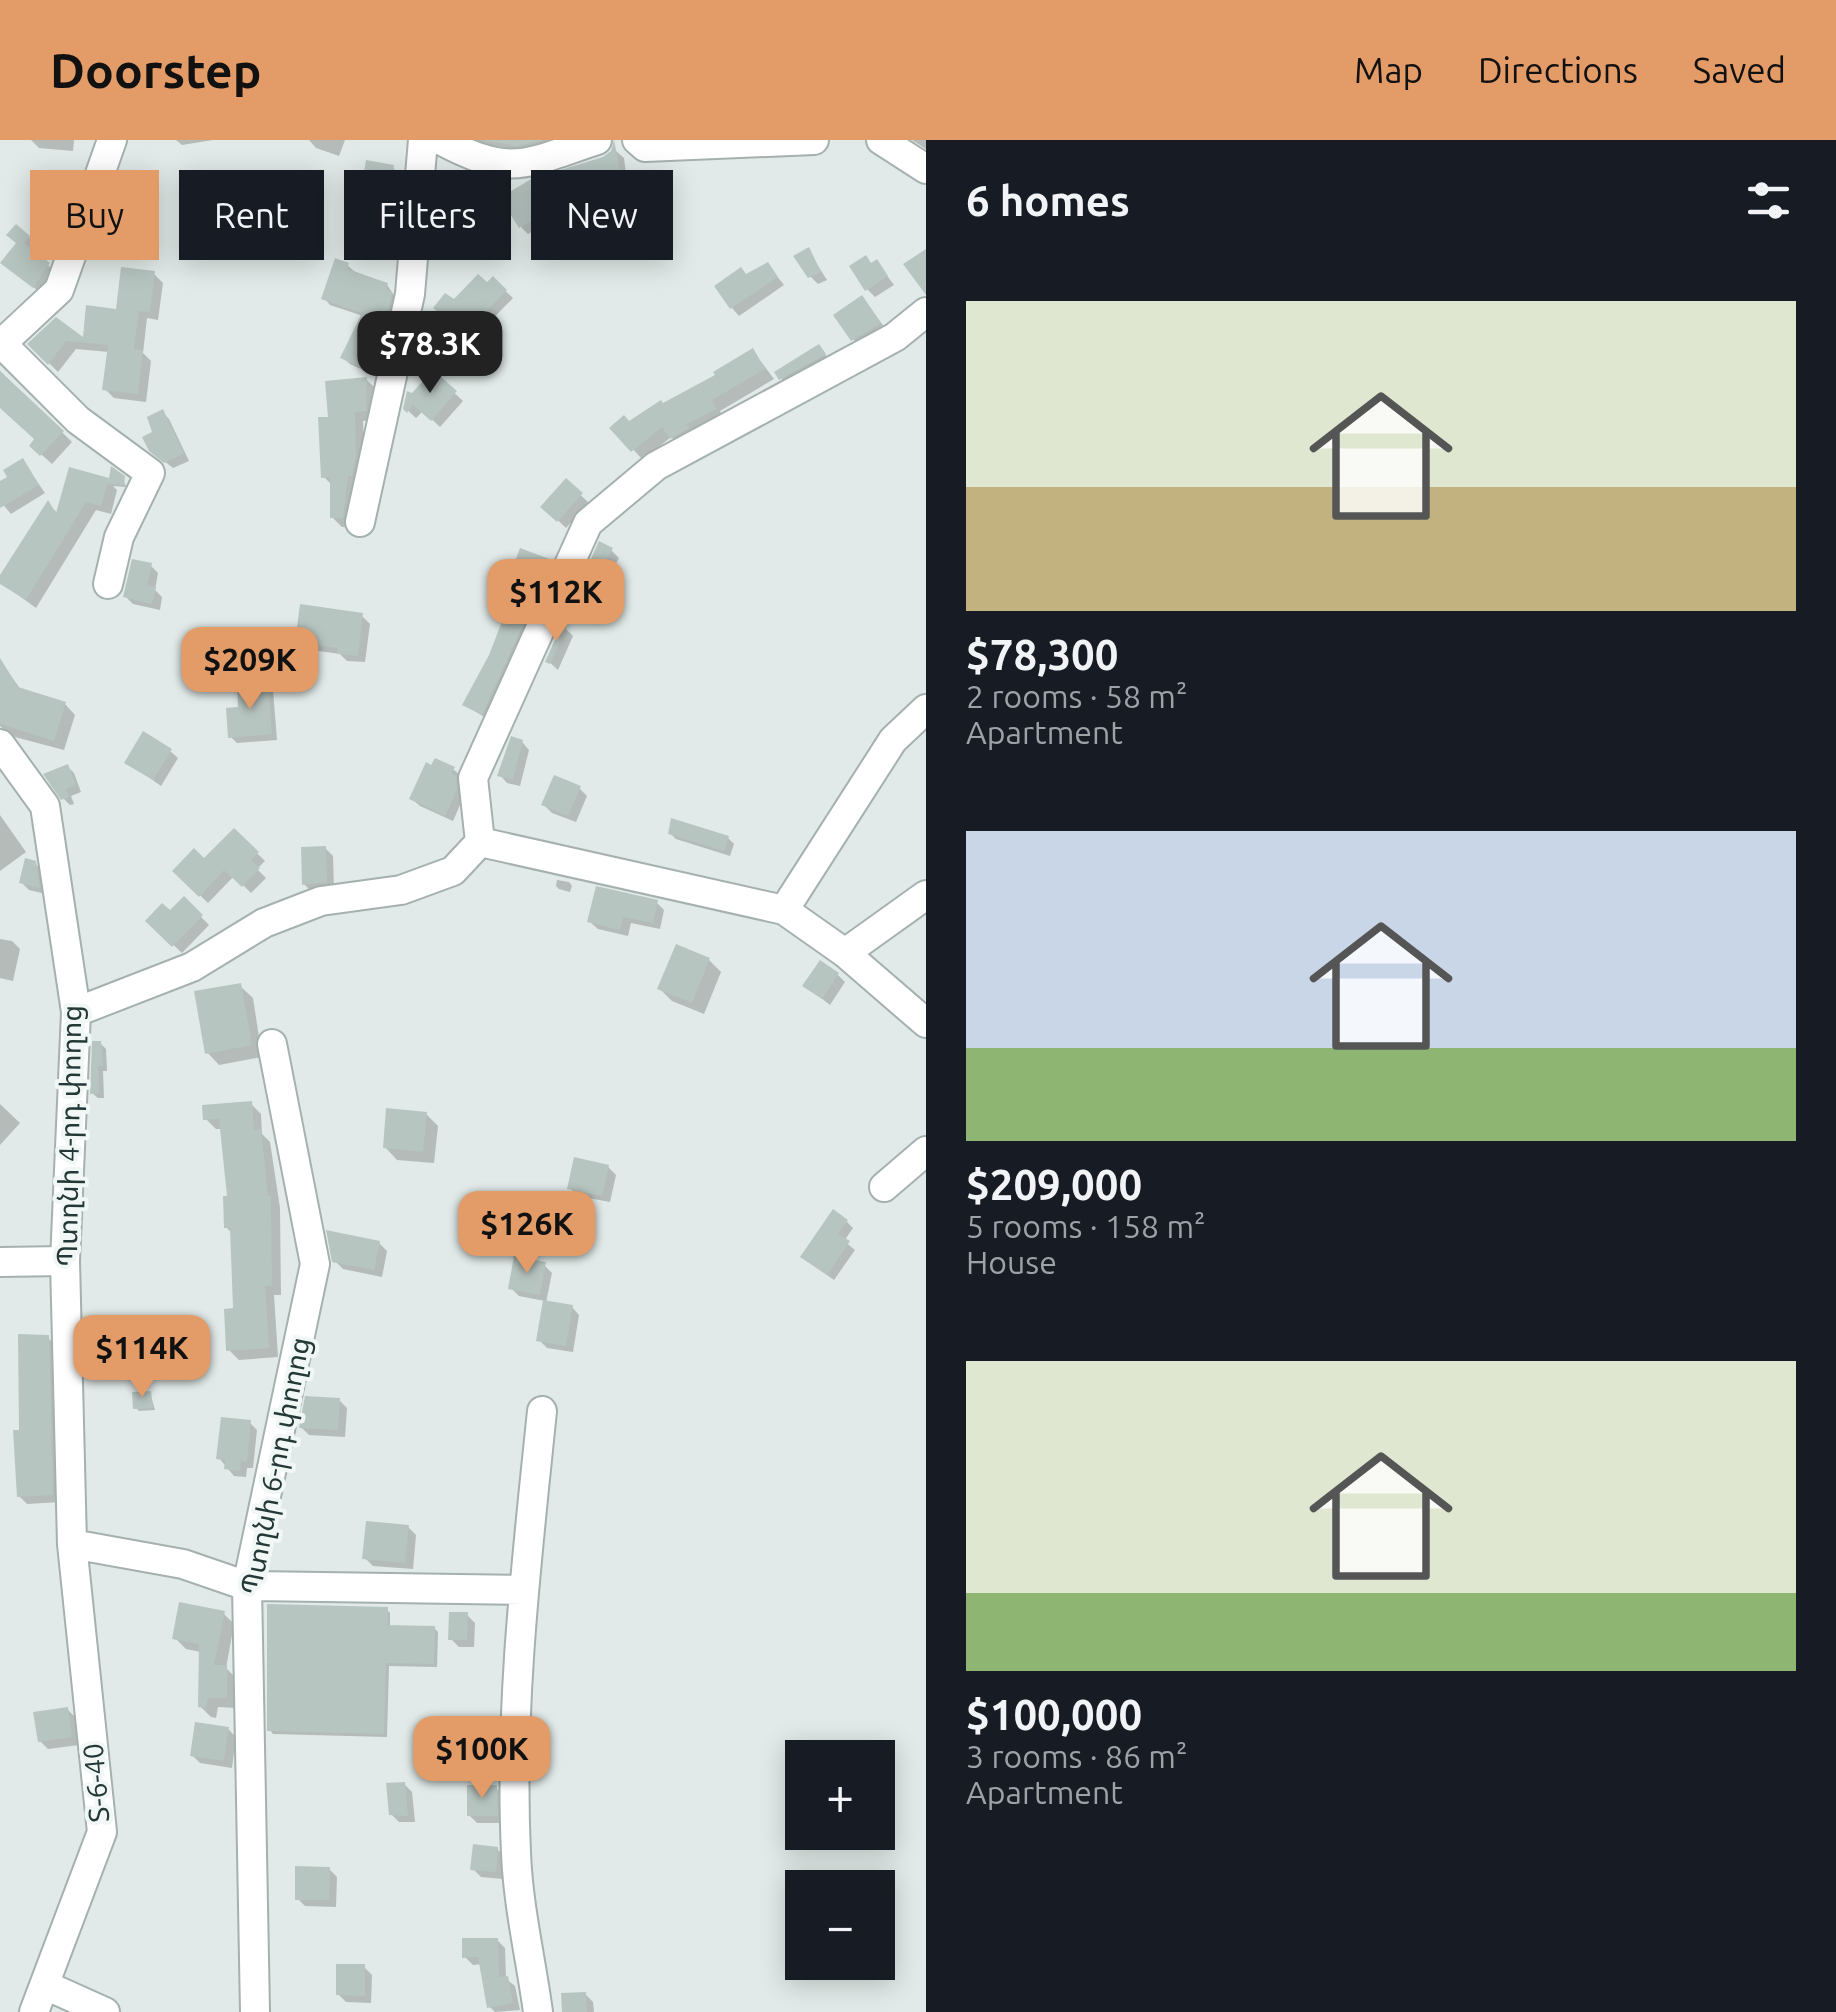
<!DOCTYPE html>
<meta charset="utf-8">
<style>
body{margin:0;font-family:Ubuntu,"Noto Sans Armenian",sans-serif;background:#20242c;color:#f1f3f6;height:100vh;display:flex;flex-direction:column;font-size:38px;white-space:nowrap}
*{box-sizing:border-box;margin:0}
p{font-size:32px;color:#9ea1a6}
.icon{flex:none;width:55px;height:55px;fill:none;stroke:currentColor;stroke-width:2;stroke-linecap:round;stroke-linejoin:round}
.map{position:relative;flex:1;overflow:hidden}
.panel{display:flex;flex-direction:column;background:#171b24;width:910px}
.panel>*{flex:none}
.hud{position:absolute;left:30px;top:30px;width:745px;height:90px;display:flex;gap:20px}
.fabs{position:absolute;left:785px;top:1600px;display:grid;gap:20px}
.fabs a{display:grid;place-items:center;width:110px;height:110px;border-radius:0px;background:#171b24;box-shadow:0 5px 25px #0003;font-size:50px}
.price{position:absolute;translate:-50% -85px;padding:0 22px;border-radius:20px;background:#e39b67;color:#111;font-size:32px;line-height:65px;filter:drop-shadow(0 2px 5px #0008)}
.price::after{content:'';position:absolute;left:50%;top:60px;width:30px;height:22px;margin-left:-15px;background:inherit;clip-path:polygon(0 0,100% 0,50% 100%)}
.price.current{background:#222;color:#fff}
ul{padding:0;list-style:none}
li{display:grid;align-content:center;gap:20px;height:530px;padding:0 40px}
li span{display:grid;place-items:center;height:310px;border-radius:0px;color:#555}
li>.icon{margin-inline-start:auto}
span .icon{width:180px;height:180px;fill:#fffc;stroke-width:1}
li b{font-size:42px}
h2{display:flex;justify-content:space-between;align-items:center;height:120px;padding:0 40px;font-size:42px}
.chip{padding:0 35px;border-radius:0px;background:#171b24;box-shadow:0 5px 25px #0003;font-size:35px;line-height:90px}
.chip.current{background:#e39b67;color:#111}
header{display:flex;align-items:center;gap:60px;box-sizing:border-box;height:140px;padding:0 50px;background:#e39b67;color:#111}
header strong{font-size:48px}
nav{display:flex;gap:55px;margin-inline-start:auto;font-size:35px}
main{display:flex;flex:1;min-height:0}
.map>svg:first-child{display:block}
.shadow{fill:#0003}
.building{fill:#b7c5c1}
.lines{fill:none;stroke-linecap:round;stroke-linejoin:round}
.minor-casing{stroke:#a5b1af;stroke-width:32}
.minor{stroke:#fff;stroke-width:28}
.labels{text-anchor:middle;stroke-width:8;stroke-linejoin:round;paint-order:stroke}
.street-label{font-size:28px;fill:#243937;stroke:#f1f7f5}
</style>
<header>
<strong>Doorstep</strong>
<nav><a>Map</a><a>Directions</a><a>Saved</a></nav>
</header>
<main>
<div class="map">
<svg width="926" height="1872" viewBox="0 0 926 1872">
<rect width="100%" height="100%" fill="#e1eae8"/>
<path class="shadow" d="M31,0H74L73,11L39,8Z
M176,0H213L182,5Z
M309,0H345L339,16L316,8Z
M476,0H582L529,16L483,5Z
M912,0H926V9Z
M616,11L624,18L627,42L590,51L600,62L583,77L573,67L528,94L521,87Z
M393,28L405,39L400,66L410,76L401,110L395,104L370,99L359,88Z
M450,60L457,67L451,113L441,111L434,104Z
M131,63L139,71L141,109L112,110L104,103Z
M29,97L36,105L31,111L56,132L42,154L4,123Z
M808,110L827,140L818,144L810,136Z
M877,122L894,145L875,157L867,149L872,125Z
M347,125L354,131L387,145L398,161L381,238L350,224L343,218L363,176L330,165L324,158Z
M768,125L784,145L739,176L732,168L746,136Z
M154,134L163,143L158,180L147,178L143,213L151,221L146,262L114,258L105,249L109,212L76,209L58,232L30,204L56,180L85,201Z
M493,139L513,158L476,196L478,199L455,231L433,215L447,178L454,163Z
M869,166L887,191L861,207L853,199Z
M819,207L832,223L788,246L781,238Z
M753,211L774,239L720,271L724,279L681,307L671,297L643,320L613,288L629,284L719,236Z
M0,231L72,302L52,324L32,306L37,300L0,265Z
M433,233L463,261L440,287L423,271L416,278L405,268Z
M366,239L376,249L375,280L363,281L365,328L352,387H342L332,377L333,346L323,336L331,279Z
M162,272L169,279L189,321L173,328L159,317L155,293Z
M23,321L45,353L11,374L0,361V344L11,338Z
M123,338L126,347L113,346L117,350L111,374L96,370L36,468L0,442L49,364L58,374L107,340L111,343Z
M567,342L589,363L566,388L544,367Z
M611,410L619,418L606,442L589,430Z
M551,422L559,430L546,457L518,447L511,440Z
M150,425L158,433L155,450L162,457L160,470L133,464L125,456Z
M362,476L370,484L365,522L347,521L340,514L305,509L297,501Z
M525,480L532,487L489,580L465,565L491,517Z
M565,488L573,496L558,530L548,521Z
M0,520L21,550L65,564L75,575L64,610L11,596L0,586Z
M267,544L273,550L277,600L237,603L231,597L241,569Z
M522,602L529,610L520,646L507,643L500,635Z
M170,611L178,618L161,646L127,622Z
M68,627L74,633L81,652L71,656L74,664L70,665L63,658Z
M453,629L461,636L458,642L462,646L463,658L453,681L420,666L412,659Z
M579,648L587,656L576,682L552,673L544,665Z
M0,675L26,712L0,731Z
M234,691L265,721L257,729L266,738L251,753L234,736L208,763L175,731L204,722Z
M670,693L728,698L734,704L730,716L676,699Z
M325,708L333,716L334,750L312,752L304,744Z
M34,723L43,731L46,754L29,750L21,742Z
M557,740L569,742L572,746L570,752L559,749L556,746Z
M184,760L209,785L182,813L148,781L170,774Z
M656,762L664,770L660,789L631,783L628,796L598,789L590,782Z
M0,799L12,801L20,809L13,841L0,838Z
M709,820L721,832L704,874L672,861L660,849Z
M837,834L845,842L830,865L806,846Z
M240,846L253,858L262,917L219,925L207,912Z
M100,903L106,909L107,931H103L104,958H98L92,953Z
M0,964L20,983L0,1005Z
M251,964L261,974L262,994L270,1002L280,1068L281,1155H274L278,1217L239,1220L229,1210L235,1171L233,1094L226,1087L229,1059L222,989H216L206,979Z
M426,974L438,986L434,1023L397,1020L385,1007Z
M608,1027L616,1035L610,1062L578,1056L570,1048Z
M846,1081L853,1088L844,1101L855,1110L834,1140L810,1123Z
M379,1103L387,1111L382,1137L343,1129L335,1121Z
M544,1125L552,1133L546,1163L572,1167L579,1175L573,1212L547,1208L539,1200L545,1161L519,1156L511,1148Z
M48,1198L56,1206L60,1362L27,1364L19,1356L22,1293Z
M150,1253L155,1270L139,1271L136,1268Z
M339,1260L347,1268L345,1297L309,1295L302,1288Z
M250,1283L257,1290L253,1328H247L246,1337L234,1336L219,1318Z
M408,1387L416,1395L413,1429L373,1426L365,1418Z
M386,1469L390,1473V1487L434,1488L438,1492L437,1527L389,1526L387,1597L273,1594L270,1590Z
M223,1473L234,1484L226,1528L237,1539L236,1568L218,1567L216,1578L211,1577L200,1566L201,1512L186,1509L175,1498Z
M467,1475L475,1483L474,1507H459L451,1499Z
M67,1569L75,1577L79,1605L48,1609L40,1601Z
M228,1589L236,1597L232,1628L200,1623L192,1615Z
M404,1644L412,1652L415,1682H399L391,1674Z
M496,1648L504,1656V1683H477L469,1675Z
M497,1709L505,1717L503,1739L481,1737L473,1729Z
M329,1729L337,1737L336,1767L305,1766L297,1758Z
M497,1800L505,1808L506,1839L515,1846L520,1870L495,1872L490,1867L482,1824L473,1825L465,1817Z
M364,1827L372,1835L371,1863L346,1862L338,1854Z
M585,1854L593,1862L594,1872H564Z"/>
<path class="building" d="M482,0H543L517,6Z
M614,0L621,35L585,43L594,53L573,72L563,61L519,88L500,58L531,39L603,17L611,11Z
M366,20L394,25L388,60L400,63L397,101L387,99L388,95L356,89L366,38L363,37Z
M436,56L451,58L444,107L432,105Z
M132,61L134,102L102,104L100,85L109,62Z
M16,84L30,96L24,103L50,123L33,148L0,123L16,103L6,95Z
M809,107L821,132L808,138L793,116Z
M926,109V155L903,124Z
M866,115L871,123L877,119L888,136L865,151L849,126Z
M335,118L349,123L347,129L388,143L386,150L392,152L375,234L340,218L362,173L321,159Z
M768,122L778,137L730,169L714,146L741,127L746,134Z
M121,127L155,131L150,172L139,171L134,209L143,210L138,254L102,250L108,205L66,201L48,225L27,204L56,177L83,197L86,165L116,169Z
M478,134L487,142L493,136L507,150L470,188L473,190L447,225L423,208L444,177L433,168L445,153L454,159Z
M862,155L881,183L851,201L833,175Z
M819,204L826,214L779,240L774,232Z
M753,208L765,229L712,260L716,269L687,284L689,288L670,299L662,287L631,312L609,288L624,275L629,281L661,260L663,263L715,235L713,232Z
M433,230L457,251L431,281L413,265L407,273L403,269L407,251L412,253Z
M0,231L64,291L40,316L29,306L34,299L0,268Z
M367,237L366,271L355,272L356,317L352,336H348L343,378H330V337L321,338L318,277H328L325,241Z
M163,269L184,314L164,323L149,311L142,297L152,292L147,277Z
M23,318L39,345L0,368V341L7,337L3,330Z
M111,326L125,336L124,345L108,344Z
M69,327L109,338L101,366L86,362L26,460L0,444V435L48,360L56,373Z
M566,338L583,353L557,382L540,367Z
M599,401L613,408L597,436L586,430Z
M520,408L552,420L538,451L508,440Z
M132,419L152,423L147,446L156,447L152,464L123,457Z
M300,464L363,473L358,516L337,514V508L295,502Z
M506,471L526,478L482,575L462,565L489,515Z
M562,484L567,486L550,524L545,522Z
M0,518L18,547L66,562L54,601L0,584Z
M268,542L272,594L228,598L226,568L238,567L237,544Z
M143,591L172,609L153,640L124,623Z
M511,596L523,600L513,640L497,636Z
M435,618L455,627L451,634L456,636L457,650L445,676L409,659L426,622L431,625Z
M68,624L76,645L66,649L69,657L61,660L43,634Z
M554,635L581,646L568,676L541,665Z
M671,678L729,696L724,711L668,694Z
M234,688L259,712L251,720L260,728L242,747L224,730L199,757L172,731L194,708L204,718Z
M326,706L327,742L302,745L301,707Z
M25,718L36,721L40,748L19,743Z
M596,746L658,760L653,783L623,777L620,790L587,782Z
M184,756L203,775L172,807L145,781L162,763L170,770Z
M676,804L710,818L692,863L657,849Z
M820,820L839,833L822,859L802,846Z
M241,843L252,905L205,914L194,851Z
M92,901H101L103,926H98L99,953L90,954Z
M252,961L254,990L261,989L268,1056H271L272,1146H265L269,1208L226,1211L224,1169L233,1168L230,1088H224L223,1056H227L219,979L203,980L202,965Z
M386,968L427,972L423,1012L383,1008Z
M574,1017L609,1025L602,1056L567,1049Z
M833,1069L848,1080L838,1094L850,1101L827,1135L800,1117Z
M326,1090L380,1101L374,1130L332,1122Z
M514,1116L546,1122L540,1155L508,1149Z
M543,1160L573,1165L566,1206L536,1201Z
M18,1194L49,1195L53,1355L17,1357L13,1290H19Z
M151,1251L153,1268L133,1269L132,1252Z
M305,1256L340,1258L338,1290L299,1288Z
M221,1277L251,1280L247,1322L241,1321L240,1331L224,1329L225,1320L216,1319Z
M366,1381L409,1385L405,1423L362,1419Z
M179,1462L225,1471L214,1525H227V1558H208L206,1568L198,1567L199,1504L172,1499Z
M267,1464L388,1467L387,1485L435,1486L434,1524L386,1523L384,1594L267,1591Z
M449,1472H468L467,1500H448Z
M68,1567L72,1597L38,1602L33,1572Z
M195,1582L229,1587L224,1621L190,1616Z
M405,1642L408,1676L389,1675L386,1643Z
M467,1645H497L498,1676H467Z
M473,1704L498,1707L496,1732L470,1730Z
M295,1726L330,1727L329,1760H295Z
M462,1798H498L499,1837L508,1836L513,1863L487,1868L478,1817L462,1818Z
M336,1824H365V1856L336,1855Z
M586,1852L587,1872H562L561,1853Z"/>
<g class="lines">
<g class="minor-casing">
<path id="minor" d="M440,0C511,38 525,24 597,0
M637,0L645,7L814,0
M881,0L926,29
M0,205L59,150L112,0
M3,205L78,280L150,333L119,397L108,444
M360,382L410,154L423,0
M0,604L45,666L76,872L65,1121L72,1404L102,1692L34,1872
M480,702L784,770L845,813L926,883
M784,770L893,600L926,569
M845,813L926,755
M76,872L192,827L264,783L321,761L401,750L453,731L480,702L473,638L588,383L656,326L895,197L926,172
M884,1047L926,1011
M0,1122L65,1121
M72,1404L183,1424L247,1446L524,1450
M45,1845L105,1872
M255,1872L247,1446L315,1124L272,904
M538,1872C531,1820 518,1766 516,1713C509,1566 527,1418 542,1271"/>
</g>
<use href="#minor" class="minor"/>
</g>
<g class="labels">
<g class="street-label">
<text transform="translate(69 996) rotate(-89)" y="10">Պտղնի 4-րդ փողոց</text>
<text transform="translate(275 1326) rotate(-79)" y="10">Պտղնի 6-րդ փողոց</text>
<text transform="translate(96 1643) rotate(-95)" y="10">Տ-6-40</text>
</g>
</g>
</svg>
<div class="fabs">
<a>+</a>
<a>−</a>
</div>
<b class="price current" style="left:430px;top:256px">$78.3K</b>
<b class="price" style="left:556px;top:504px">$112K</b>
<b class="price" style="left:250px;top:572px">$209K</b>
<b class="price" style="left:527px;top:1136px">$126K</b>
<b class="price" style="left:142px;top:1260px">$114K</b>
<b class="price" style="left:482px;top:1661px">$100K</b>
<div class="hud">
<a class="chip current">Buy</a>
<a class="chip">Rent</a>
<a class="chip">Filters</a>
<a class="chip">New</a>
</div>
</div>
<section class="panel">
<h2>6 homes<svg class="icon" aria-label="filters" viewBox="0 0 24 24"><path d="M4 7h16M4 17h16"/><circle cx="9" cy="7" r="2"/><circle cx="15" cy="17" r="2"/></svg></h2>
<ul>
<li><span style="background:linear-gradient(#dfe7d0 60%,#c2b280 0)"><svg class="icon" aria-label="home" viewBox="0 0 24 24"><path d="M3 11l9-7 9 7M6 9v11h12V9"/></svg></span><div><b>$78,300</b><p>2 rooms · 58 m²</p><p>Apartment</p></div></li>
<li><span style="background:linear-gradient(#c9d6e8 70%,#8fb573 0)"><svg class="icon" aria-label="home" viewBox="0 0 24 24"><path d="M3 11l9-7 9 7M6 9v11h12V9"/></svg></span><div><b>$209,000</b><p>5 rooms · 158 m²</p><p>House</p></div></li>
<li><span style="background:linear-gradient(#dfe7d0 75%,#8fb573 0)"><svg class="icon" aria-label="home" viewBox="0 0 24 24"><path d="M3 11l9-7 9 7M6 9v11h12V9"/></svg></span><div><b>$100,000</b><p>3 rooms · 86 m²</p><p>Apartment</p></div></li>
</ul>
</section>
</main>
